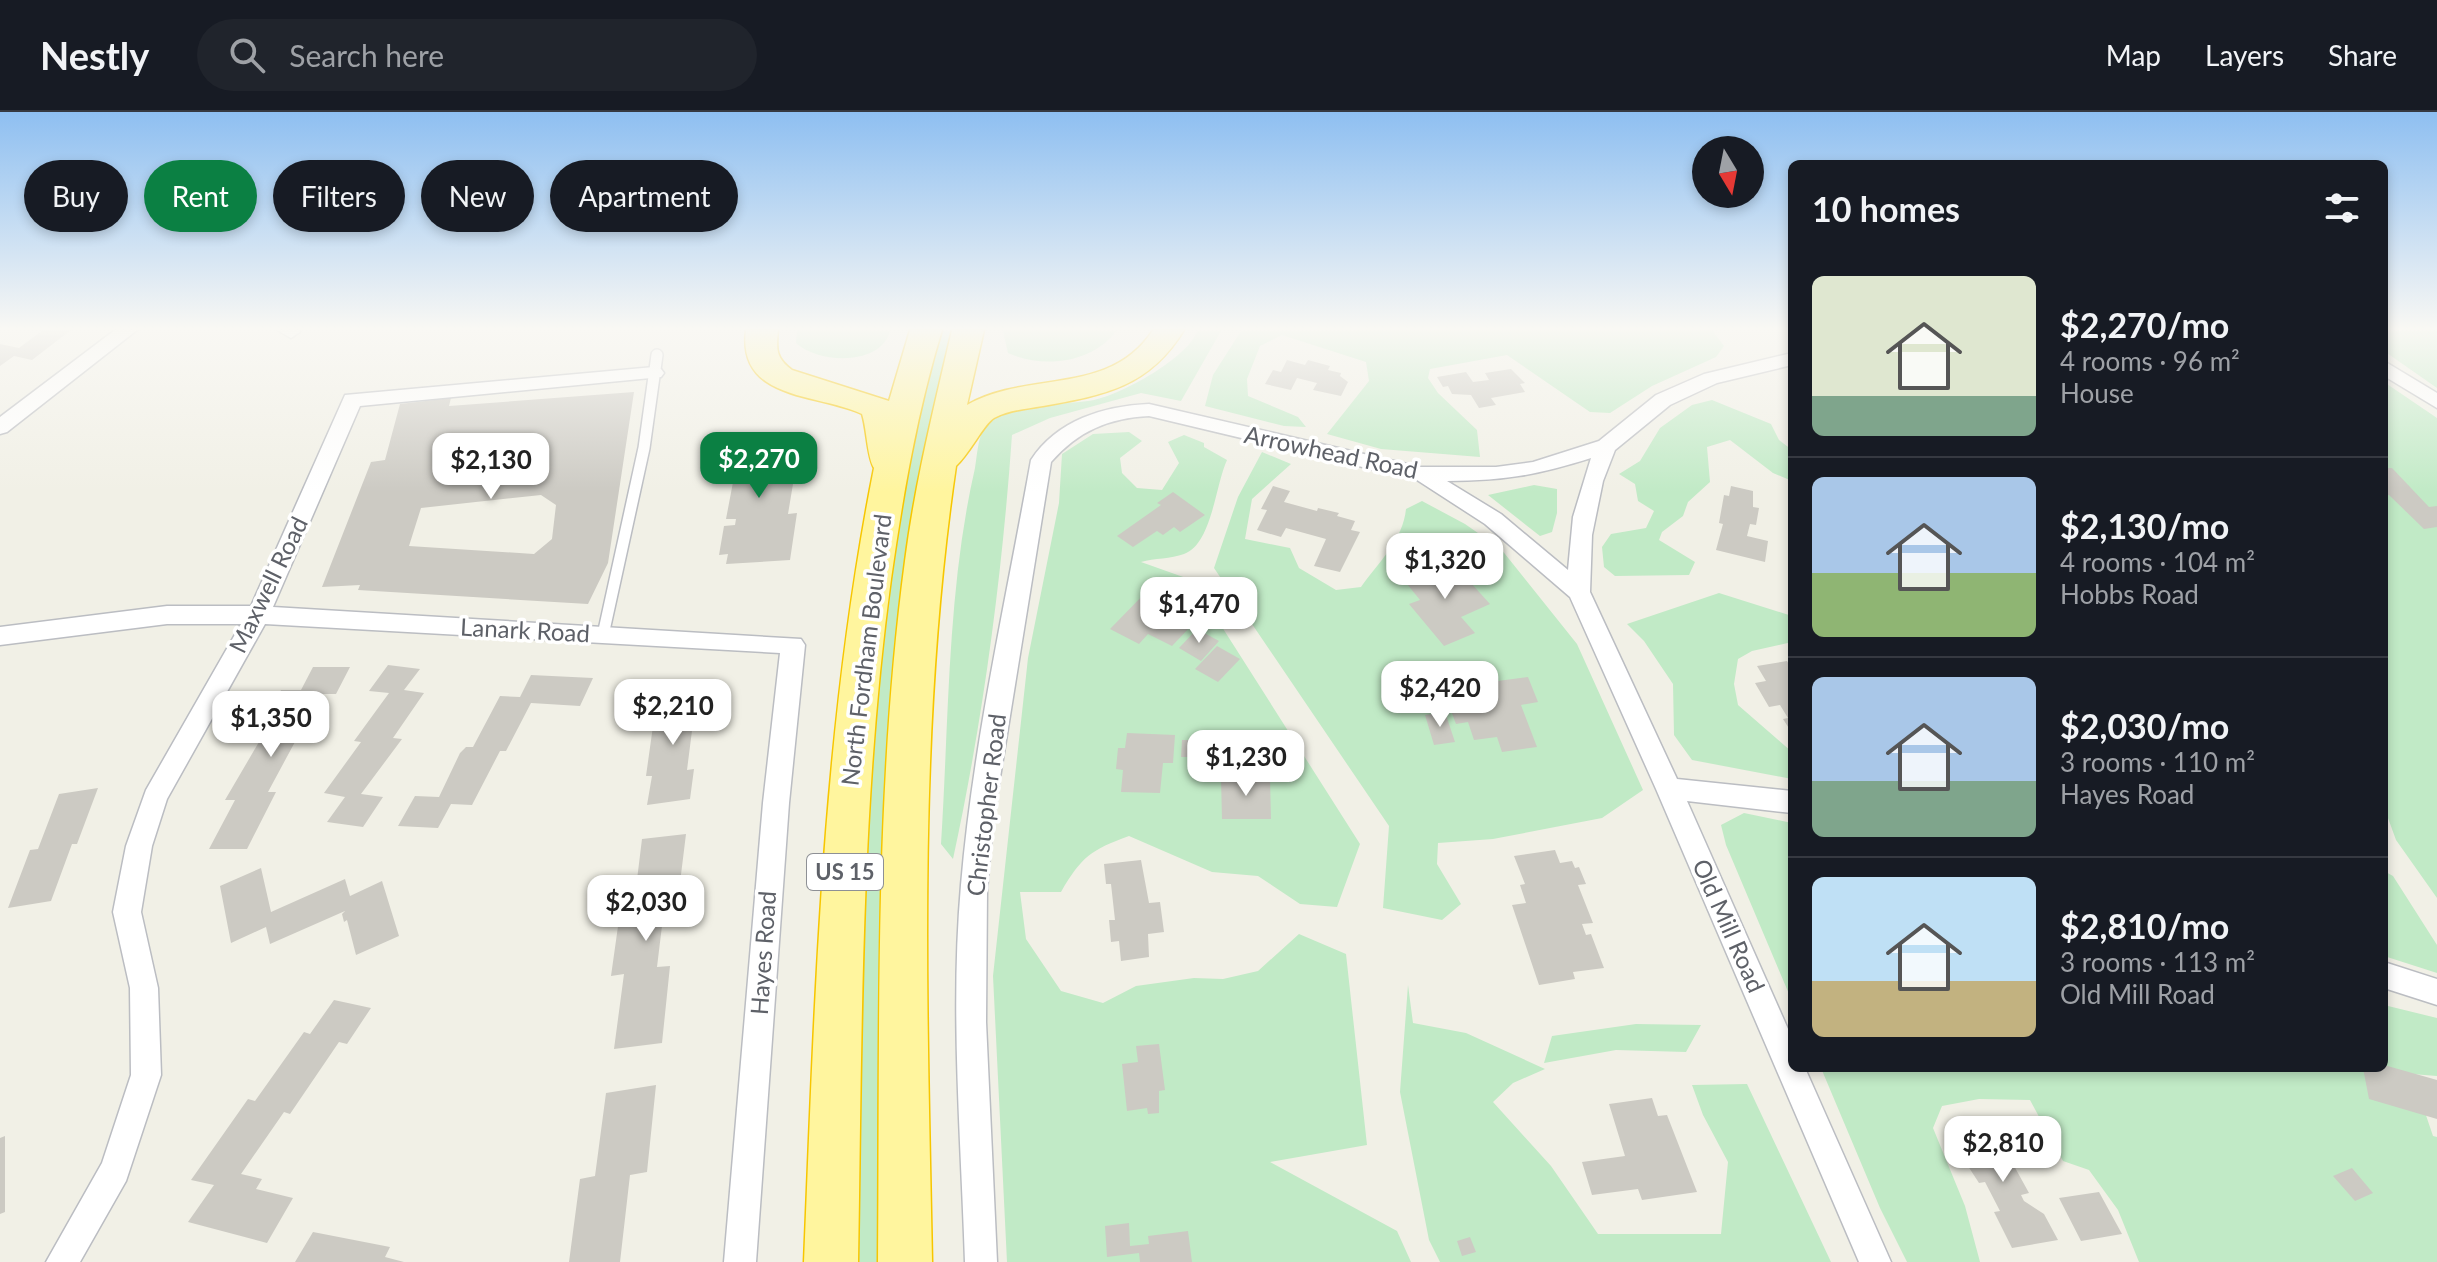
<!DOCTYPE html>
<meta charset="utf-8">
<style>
body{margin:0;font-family:Lato,sans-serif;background:#20242c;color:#f1f3f6;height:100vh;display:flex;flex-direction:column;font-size:30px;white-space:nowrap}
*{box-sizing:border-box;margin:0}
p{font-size:26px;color:#9ea1a6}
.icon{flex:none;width:44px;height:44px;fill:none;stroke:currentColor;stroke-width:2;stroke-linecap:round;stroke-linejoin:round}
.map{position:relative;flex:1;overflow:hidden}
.sheet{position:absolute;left:1788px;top:48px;width:600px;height:912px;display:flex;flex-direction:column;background:#171b24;border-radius:12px;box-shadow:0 4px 12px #0003}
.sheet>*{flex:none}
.top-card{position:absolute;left:24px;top:48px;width:760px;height:72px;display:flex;gap:16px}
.needle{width:52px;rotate:170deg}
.buttons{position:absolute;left:1692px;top:24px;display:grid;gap:16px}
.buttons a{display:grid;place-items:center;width:72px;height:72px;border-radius:50%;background:#171b24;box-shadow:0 4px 12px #0003;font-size:40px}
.price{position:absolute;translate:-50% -68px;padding:0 18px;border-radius:16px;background:#fff;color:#222;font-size:26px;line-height:52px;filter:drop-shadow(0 2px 4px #0008)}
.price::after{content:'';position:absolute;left:50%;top:48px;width:24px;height:18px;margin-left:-12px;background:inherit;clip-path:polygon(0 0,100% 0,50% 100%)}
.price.active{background:#0b8043;color:#fff}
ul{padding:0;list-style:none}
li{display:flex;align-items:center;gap:24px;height:200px;padding:0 24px}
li+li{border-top:2px solid #363941}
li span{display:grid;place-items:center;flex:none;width:224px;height:160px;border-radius:12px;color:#555}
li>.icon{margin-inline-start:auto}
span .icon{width:96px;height:96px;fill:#fffc;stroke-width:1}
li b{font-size:34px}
h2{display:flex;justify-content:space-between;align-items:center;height:96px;padding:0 24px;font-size:34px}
.tag{padding:0 28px;border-radius:36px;background:#171b24;box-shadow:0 4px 12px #0003;font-size:28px;line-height:72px}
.tag.active{background:#0b8043;color:#fff}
header{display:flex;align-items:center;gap:48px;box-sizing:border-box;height:112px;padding:0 40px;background:#171b24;border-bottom:2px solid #363941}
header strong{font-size:38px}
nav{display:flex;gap:44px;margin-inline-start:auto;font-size:28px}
.search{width:560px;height:72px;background:#20242c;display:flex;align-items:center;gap:20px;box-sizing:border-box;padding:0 28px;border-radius:44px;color:#9ea1a6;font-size:30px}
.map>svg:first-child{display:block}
.green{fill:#c1eac6}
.building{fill:#cccac3;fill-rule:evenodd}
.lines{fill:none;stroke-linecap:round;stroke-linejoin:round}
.service-casing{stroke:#bbbdc2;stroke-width:14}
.minor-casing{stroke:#bbbdc2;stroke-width:3}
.trunk-casing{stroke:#f7c600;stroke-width:3}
.service{stroke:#fff;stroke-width:11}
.minor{fill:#fff;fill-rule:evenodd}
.trunk{fill:#fff59e;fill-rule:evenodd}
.labels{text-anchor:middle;stroke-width:7;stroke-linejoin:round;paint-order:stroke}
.shield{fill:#fff;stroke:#8e9095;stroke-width:2}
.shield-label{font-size:22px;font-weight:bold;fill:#5e6168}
.street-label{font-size:24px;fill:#5e6168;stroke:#fff}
</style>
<header>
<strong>Nestly</strong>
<div class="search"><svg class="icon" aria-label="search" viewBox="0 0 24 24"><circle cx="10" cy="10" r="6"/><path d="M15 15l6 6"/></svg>Search here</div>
<nav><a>Map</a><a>Layers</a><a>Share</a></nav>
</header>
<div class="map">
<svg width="2437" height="1150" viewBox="0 0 2437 1150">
<rect width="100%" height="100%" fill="#f1f0e6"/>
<path class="green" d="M1712,218L1724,234L1716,245L1652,274L1610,301L1590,300L1507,243L1430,257L1428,266L1438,281L1477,318L1480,345L1381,337L1327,322L1369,269L1366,250L1282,223L1260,234L1247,267L1248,284L1298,305L1306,315L1284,314L1205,294L1213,263L1241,219Z
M797,219V218L890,219C881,254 819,252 796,231Z
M936,219H958L887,1150H851L862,717L881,487Z
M1003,219V218L1116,219C1093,251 1043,257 1008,241Z
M1197,219H1221L1181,289L1141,281L1050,306L1012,323C1002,465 983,608 953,747L941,732C949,608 947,478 975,356C977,345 978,324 985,315C1005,288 1063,294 1094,288C1122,282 1188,246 1197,219Z
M2384,219H2437V276L2384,239Z
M2384,270L2437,306V786L2396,728L2384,695Z
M1712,288L1771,312L1779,328L1792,338V369L1773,361L1730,328L1707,335L1710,370L1688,390L1683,404L1662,420L1659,428L1695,450L1689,463L1615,464L1604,455L1602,435L1611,422L1646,416L1654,399L1638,389L1635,372L1619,362L1640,349L1660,316L1692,293Z
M1129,320L1142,329L1120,346L1122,361L1137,376L1162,378L1179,351L1168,330L1184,323L1204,331V335L1227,348C1215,374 1212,432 1184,442C1171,447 1154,446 1141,450L1186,466L1222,515L1360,732L1337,795L1300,792L1258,764L1212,760L1129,724C1091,738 1082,744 1061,780H1020L1026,827L1061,879L1103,891L1136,874L1194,866L1223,867L1258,859L1299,822L1346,842L1367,1033L1270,1050L1397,1119L1411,1150H1007L993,864L1028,546L1059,391L1062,342L1093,322Z
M1262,340L1291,352L1252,387L1245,427L1290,436L1299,456L1336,478L1361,475C1378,451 1403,428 1406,397L1422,389L1465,412L1501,437L1577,532L1643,678L1602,706L1493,727L1438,731L1437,752L1461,792L1442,808L1383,796L1389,714L1214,456L1238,385Z
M1534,373L1557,377V401L1552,420L1540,424L1488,383Z
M1719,481L1792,504V530L1752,539L1738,547L1734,572L1738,593L1792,640V667L1692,648L1674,623L1673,572L1644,529L1627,512Z
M1744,701L1792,711V889L1726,733L1721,713Z
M2384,759L2393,764L2437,833V861L2384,844Z
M1408,873L1413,911L1466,921L1545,957L1513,971L1493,990L1551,1054L1598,1122H1721L1728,1050L1703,1003L1692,973L1747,972L1831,1150H1440L1429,1128L1400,980Z
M2384,893L2437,906V964L2412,962L2433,1024L2437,1025V1150H2139L2118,1098L2089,1058L2063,1049L2030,988L1979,987L1942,994L1933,1016L1965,1094L1980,1150H1907L1880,1096L1821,956H2384Z
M1636,912L1701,913L1686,940L1616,938L1544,951L1552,924Z"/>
<path class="building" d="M43,218H71L32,248L14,244L0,254V232L19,236Z
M1287,248L1305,253L1308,248L1330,254L1328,258L1341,261L1340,264L1348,270L1341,284L1313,278L1317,271L1297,266L1291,278L1265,272L1273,258L1281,260Z
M1511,257L1525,271L1520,272L1525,280L1491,286L1496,293L1479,296L1471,283L1452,282L1448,274L1443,275L1437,265L1466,260L1473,270L1489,268L1485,261Z
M634,280L608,451L588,492L358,478L360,473L322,475L371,350L385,348L400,292L451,286L449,294ZM541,383L556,393L552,427L534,442L409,434L421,396Z
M792,320L785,360H795L788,402L797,401L790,448L726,452L728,442L719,443L724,414L735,413L736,407H726L734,365L725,366L733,324Z
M2384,356H2392L2429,395L2437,394V415L2424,417L2389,383L2384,384Z
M1273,374L1290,379L1284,390L1317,399L1318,396L1339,401L1337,404L1355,409L1351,418L1360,420L1340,460L1314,454L1326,427L1286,416L1281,425L1257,418L1267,398L1261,397Z
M1731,374L1753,379V395L1759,396L1756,413L1750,412L1747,424L1768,429L1765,450L1716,438L1723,412L1719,411L1724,383L1729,384Z
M1173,380L1205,403L1180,420L1174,415L1163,423L1157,419L1133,435L1117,424L1161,393L1157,391Z
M1450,448L1490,492L1461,505L1475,521L1444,534L1409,492L1420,488L1403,467Z
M1149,477L1177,492L1169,501L1192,513L1172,534L1148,522L1139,532L1110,517Z
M1197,517L1219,529L1201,549L1179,536Z
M1217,534L1240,547L1218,570L1195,557Z
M1787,549L1792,557V621L1783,607L1788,606L1780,593L1769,595L1755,571L1766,569L1757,554Z
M388,553L420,557L404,578L424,581L393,626L402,627L361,682L383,685L363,715L327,710L345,685L324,681L361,630L354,629L389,581L369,579Z
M313,555H350L336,582H313L289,628H296L268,680H276L247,737H209L235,688H225L259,630H252L281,578H301Z
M531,563L593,566L580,594L531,591L506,639H500L472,693L451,692L438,716L398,714L415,684L439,685L460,641L466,635H473L500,584L520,585Z
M1528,565L1538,590L1521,593L1537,635L1502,640L1497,625L1474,628L1468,610L1456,612L1450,596L1474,593L1467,573Z
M703,575L700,603H694L687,658L694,657L690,687L647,693L652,664H646L654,607L660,606L665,579Z
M1445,600L1455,630L1434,633L1425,603Z
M1127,621L1175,623L1173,651H1163L1160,681L1121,680L1123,658L1116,657L1118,636H1125Z
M1182,628H1210V645H1181Z
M1221,666H1270L1271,707H1222Z
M98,676L77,732H72L51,789L8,796L30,738L38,737L59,682Z
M686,722L678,787L665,789L657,855L670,854L662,931L614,937L624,862L611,864L621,793L634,792L642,727Z
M1555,738L1560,751L1572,749L1575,756L1579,755L1586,772L1578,773L1593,811L1582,812L1586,823L1591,822L1604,856L1573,860L1575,867L1539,873L1512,793L1526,791L1520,773L1525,772L1514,744Z
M1141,748L1149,791L1160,790L1164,820L1148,822L1149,845L1121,849L1119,829L1111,830L1109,808H1115L1111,772H1106L1104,752Z
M261,756L271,800L345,767L350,784L382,769L399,824L356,843L347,808L344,810L342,802L345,799L270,832L266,815L231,831L220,774Z
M334,888L371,896L347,932L339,930L290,1002L284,1000L241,1062L262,1067L256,1077L293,1086L267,1131L188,1110L214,1073L191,1068L248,987L255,989L304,920L310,922Z
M1159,932L1165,978L1159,979V1001L1148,1002L1147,996L1127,999L1122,952L1138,950L1136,934Z
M2384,953L2437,968V1007L2369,987L2363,956H2384Z
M656,973L647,1060L630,1063L620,1150H569L580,1067L595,1064L606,981Z
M1652,986L1658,1004L1667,1003L1697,1080L1642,1088L1638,1077L1592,1083L1582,1050L1625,1044L1609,992Z
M1988,1004L2009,1045H2013L2017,1051L2013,1052L2029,1081L2021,1083L2024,1089L2044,1102L2058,1128L2012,1136L1994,1100L2000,1099L1985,1070L1979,1071L1966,1051L1968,1048L1964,1040L1969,1039L1954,1010Z
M2022,1010L2030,1025L2017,1027L2009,1012Z
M5,1024V1100L0,1102V1026Z
M2352,1056L2373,1081L2355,1089L2333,1064Z
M2099,1080L2122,1122L2081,1129L2059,1086Z
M1129,1111L1130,1134L1149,1132L1148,1124L1188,1119L1192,1150H1140L1139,1141L1107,1145L1105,1114Z
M313,1120L390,1135L385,1145L404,1150H295Z
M1470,1125L1476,1140L1462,1144L1457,1129Z"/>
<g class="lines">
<g class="service-casing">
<path id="service" d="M603,523L644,336L657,243"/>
</g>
<g class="minor-casing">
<path id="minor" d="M115,218H137L7,320L0,322V305Z
M277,218H299L300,220L291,226Z
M1792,241V253L1717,271L1670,293L1615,338L1603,369L1592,423L1590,480L1677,667L1792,679V701L1687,689L1792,926V956H1805L1891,1150H1859L1656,677L1570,485L1485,412L1417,368L1149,304C1109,306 1078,319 1051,350L993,709L987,778L986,910L997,1150H965C961,1025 950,898 961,773C973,631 1006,489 1031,348C1057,308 1104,294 1149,292L1420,355H1496L1533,350L1599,329L1656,283L1704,262ZM1591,346L1573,405L1568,458L1501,402L1447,369C1504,369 1537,363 1591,346Z
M2384,249L2437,281V296L2384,264Z
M654,255L661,257L664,261L661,265L360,294L273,495L801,527L805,533L789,691L756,1150H724L763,691L780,541L265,512L167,687L152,734L141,800L158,876L161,963L126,1069L80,1150H46L102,1051L131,963L130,876L113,800L126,734L146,678L241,512H167L0,533V515L167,494H251L345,283Z
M2384,850L2437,867V893L2384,876Z"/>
</g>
<g class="trunk-casing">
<path id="trunk" d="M746,218H778C776,238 776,246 792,258L889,289L910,218H942C917,300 903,383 891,467C860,694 862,922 858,1150H804C815,883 822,618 874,356C867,345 867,317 862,302C817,281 737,289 746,218Z
M952,218H984L967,293C1027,258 1110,285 1153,218H1184C1149,275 1105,283 1043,294C1026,297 1009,298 994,306C983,313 971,340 956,354C917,619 927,883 932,1150H878C880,916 874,681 905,449C915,371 934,295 952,218Z"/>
</g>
<use href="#service" class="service"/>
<use href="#minor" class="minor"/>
<use href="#trunk" class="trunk"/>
</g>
<linearGradient id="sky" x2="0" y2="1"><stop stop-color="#8ebff1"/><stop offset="0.57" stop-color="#f9f8f4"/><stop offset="1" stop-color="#f9f8f4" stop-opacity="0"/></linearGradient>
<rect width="2437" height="380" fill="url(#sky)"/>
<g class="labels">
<rect class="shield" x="807" y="742" width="76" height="36" rx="6"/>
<g class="shield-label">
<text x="845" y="768">US 15</text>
</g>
<g class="street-label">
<text transform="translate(1331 341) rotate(12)" y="8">Arrowhead Road</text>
<text transform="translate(269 473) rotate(-64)" y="8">Maxwell Road</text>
<text transform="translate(525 519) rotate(3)" y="8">Lanark Road</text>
<text transform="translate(867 538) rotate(-83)" y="8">North Fordham Boulevard</text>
<text transform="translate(987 693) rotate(-83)" y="8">Christopher Road</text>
<text transform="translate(1728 814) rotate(66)" y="8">Old Mill Road</text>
<text transform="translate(764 841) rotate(-86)" y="8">Hayes Road</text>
</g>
</g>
</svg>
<div class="buttons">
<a><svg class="needle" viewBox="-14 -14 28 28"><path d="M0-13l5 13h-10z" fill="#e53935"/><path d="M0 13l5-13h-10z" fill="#9ea1a6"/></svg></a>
</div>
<b class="price active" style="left:759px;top:388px">$2,270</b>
<b class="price" style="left:491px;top:389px">$2,130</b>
<b class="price" style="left:1445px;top:489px">$1,320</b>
<b class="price" style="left:1199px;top:533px">$1,470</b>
<b class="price" style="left:1440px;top:617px">$2,420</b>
<b class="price" style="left:673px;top:635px">$2,210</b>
<b class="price" style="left:271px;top:647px">$1,350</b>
<b class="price" style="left:1246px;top:686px">$1,230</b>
<b class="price" style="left:646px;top:831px">$2,030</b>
<b class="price" style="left:2003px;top:1072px">$2,810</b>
<div class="top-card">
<a class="tag">Buy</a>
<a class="tag active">Rent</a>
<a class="tag">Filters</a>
<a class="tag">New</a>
<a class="tag">Apartment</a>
</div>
<section class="sheet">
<h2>10 homes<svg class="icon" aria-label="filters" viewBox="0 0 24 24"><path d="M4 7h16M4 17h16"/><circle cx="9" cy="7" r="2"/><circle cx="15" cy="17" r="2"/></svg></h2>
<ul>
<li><span style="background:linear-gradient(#dfe7d0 75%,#7fa58c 0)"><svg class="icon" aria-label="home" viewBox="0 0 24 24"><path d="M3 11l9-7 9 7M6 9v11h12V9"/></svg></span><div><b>$2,270/mo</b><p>4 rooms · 96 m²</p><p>House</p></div></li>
<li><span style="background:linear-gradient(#a9c7e8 60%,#8fb573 0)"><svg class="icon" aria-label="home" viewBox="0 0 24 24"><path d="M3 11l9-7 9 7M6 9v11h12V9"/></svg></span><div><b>$2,130/mo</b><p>4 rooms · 104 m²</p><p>Hobbs Road</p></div></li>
<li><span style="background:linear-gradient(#a9c7e8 65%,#7fa58c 0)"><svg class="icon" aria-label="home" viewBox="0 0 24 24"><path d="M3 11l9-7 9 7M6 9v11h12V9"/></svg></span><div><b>$2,030/mo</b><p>3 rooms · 110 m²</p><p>Hayes Road</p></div></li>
<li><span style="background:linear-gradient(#bfe0f5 65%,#c2b280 0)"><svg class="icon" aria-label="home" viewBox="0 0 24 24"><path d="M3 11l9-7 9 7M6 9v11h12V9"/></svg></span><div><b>$2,810/mo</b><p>3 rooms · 113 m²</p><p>Old Mill Road</p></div></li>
</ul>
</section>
</div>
